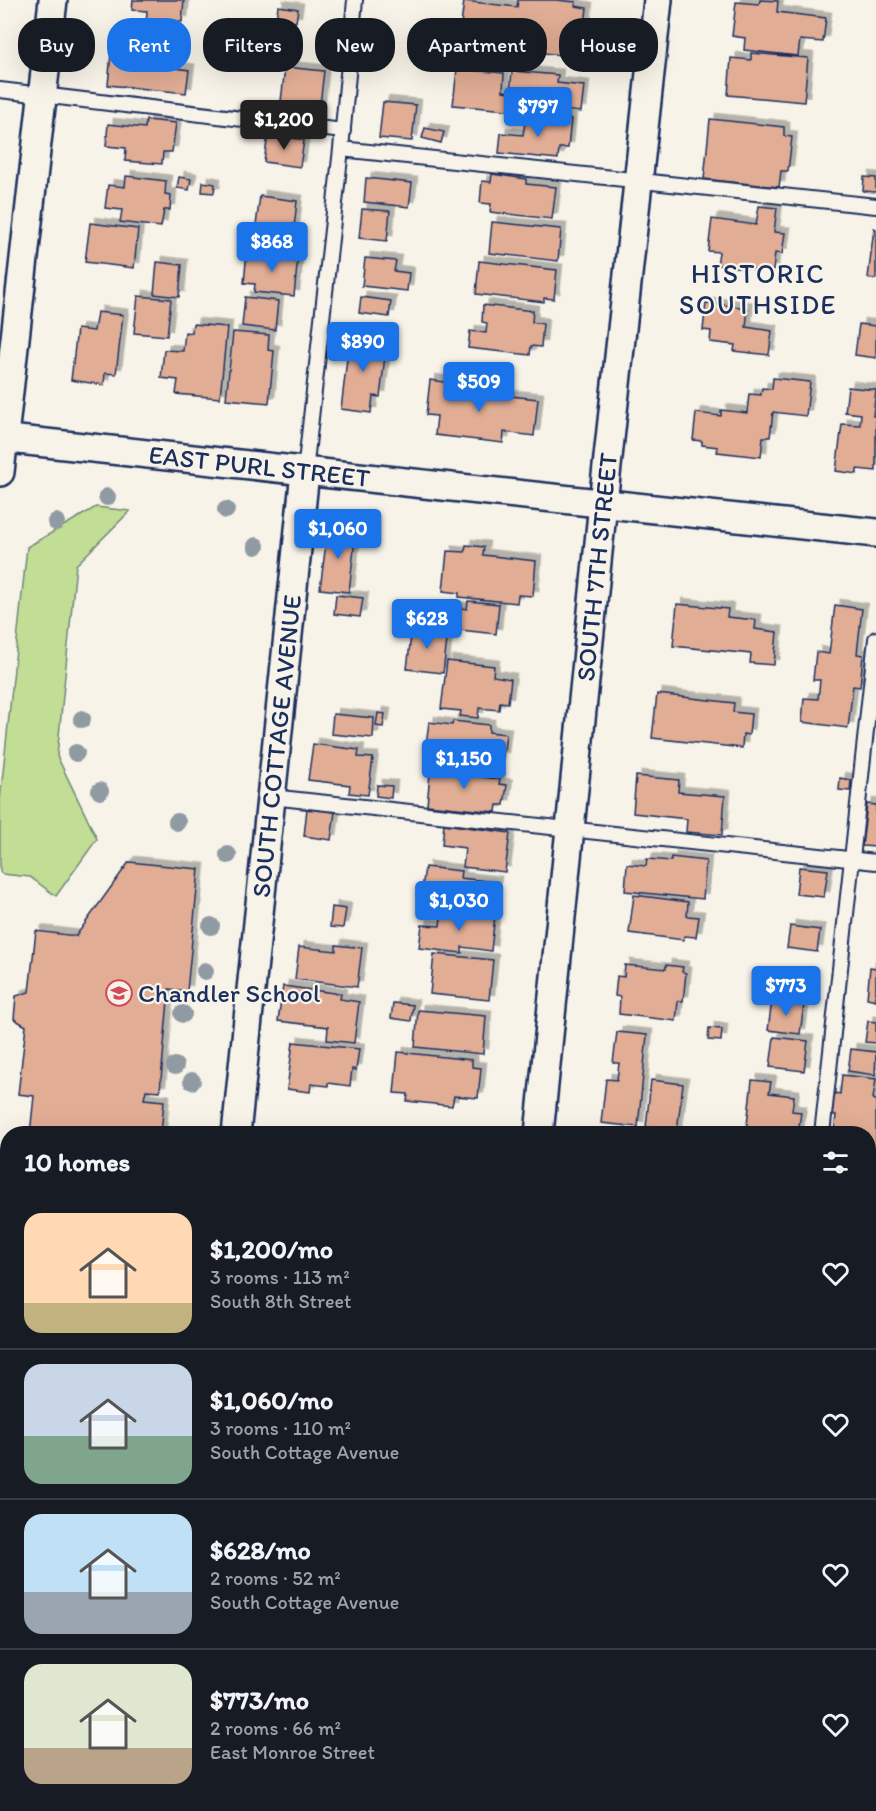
<!DOCTYPE html>
<meta charset="utf-8">
<style>
body{margin:0;font-family:Itim,sans-serif;background:#20242c;color:#f1f3f6;height:100vh;display:flex;flex-direction:column;font-size:22px;white-space:nowrap}
*{box-sizing:border-box;margin:0}
p{font-size:20px;color:#9ea1a6}
.icon{flex:none;width:33px;height:33px;fill:none;stroke:currentColor;stroke-width:2;stroke-linecap:round;stroke-linejoin:round}
.map{position:relative;flex:1;overflow:hidden}
.panel{position:absolute;left:0px;top:1126px;width:876px;height:686px;display:flex;flex-direction:column;background:#171b24;border-radius:24px 24px 0 0;box-shadow:0 6px 24px #0002}
.panel>*{flex:none}
.hud{position:absolute;left:18px;top:18px;width:840px;height:54px;display:flex;gap:12px}
.price{position:absolute;translate:-50% -51px;padding:0 14px;border-radius:6px;background:#1a73e8;color:#fff;font-size:20px;line-height:39px;filter:drop-shadow(0 2px 3px #0008)}
.price::after{content:'';position:absolute;left:50%;top:36px;width:18px;height:14px;margin-left:-9px;background:inherit;clip-path:polygon(0 0,100% 0,50% 100%)}
.price.current{background:#222;color:#fff}
ul{padding:0;list-style:none}
li{display:flex;align-items:center;gap:18px;height:150px;padding:0 24px}
li+li{border-top:2px solid #363941}
li span{display:grid;place-items:center;flex:none;width:168px;height:120px;border-radius:18px;color:#555}
li>.icon{margin-inline-start:auto}
span .icon{width:72px;height:72px;fill:#fffc;stroke-width:1}
li b{font-size:26px}
h2{display:flex;justify-content:space-between;align-items:center;height:72px;padding:0 24px;font-size:26px}
.tag{padding:0 21px;border-radius:24px;background:#171b24;box-shadow:0 6px 24px #0002;font-size:21px;line-height:54px}
.tag.current{background:#1a73e8;color:#fff}
.map>svg:first-child{display:block}
.green{fill:#c2dd94;stroke:#6e8679;stroke-width:1.5}
.building{fill:#e1ad95;stroke:#1b2f5e;stroke-width:1.5;filter:url(#shadow)}
.lines{fill:none;stroke-linecap:round;stroke-linejoin:round}
.lane-casing{stroke:#1b2f5e;stroke-width:18}
.street-casing{stroke:#1b2f5e;stroke-width:32}
.secondary-casing{stroke:#1b2f5e;stroke-width:38}
.lane{stroke:#f7f3e8;stroke-width:14}
.street{stroke:#f7f3e8;stroke-width:27}
.secondary{stroke:#f7f3e8;stroke-width:33}
.tree{fill:#909aa2}
.labels{text-anchor:middle;stroke-width:4.5;stroke-linejoin:round;paint-order:stroke}
.street-label{font-size:26px;fill:#1b2f5e;stroke:#f7f3e8}
.poi-label{font-size:26px;fill:#1b2f5e;stroke:#f7f3e8;text-anchor:start}
.neighbourhood-label{font-size:27px;letter-spacing:1.5px;fill:#1b2f5e;stroke:#f7f3e8}
</style>
<div class="map">
<svg width="876" height="1811" viewBox="0 0 876 1811">
<defs>
<filter id="shadow"><feDropShadow dx="5.5" dy="-5.5" stdDeviation="0" flood-color="#0004"/></filter>
</defs>
<rect width="100%" height="100%" fill="#f7f3e8"/>
<filter id="ink" filterUnits="userSpaceOnUse"><feTurbulence type="fractalNoise" baseFrequency=".0167" numOctaves="2"/><feDisplacementMap in="SourceGraphic" scale="12" xChannelSelector="R" yChannelSelector="G"/><feConvolveMatrix kernelMatrix="1 2 1 2 8 2 1 2 1" color-interpolation-filters="sRGB"/></filter>
<g filter="url(#ink)">
<path class="green" d="M96,507L130,511L76,565L57,756L97,839L56,896L30,877L2,874L0,872V800L27,547Z"/>
<path class="building" d="M133,0H184L182,22L167,20L166,28L146,26L147,11L132,10Z
M518,0H555L576,2L575,6L587,8L582,49L570,48L569,56L501,48L502,37L460,32L464,1L517,7Z
M760,0L778,1L777,12L826,18L823,42L800,40L798,56L744,50L745,38L732,36L736,2L759,4Z
M278,6L298,9L296,22L276,20Z
M137,49L177,53L176,68L189,70L186,93L108,85L111,53L136,56Z
M751,53L808,58L804,102L728,95L731,58L751,60Z
M285,67L324,71L319,114L280,110Z
M457,69L504,73L503,91L510,92L512,71L558,75L557,83L584,86L581,112L538,108L537,113L453,105Z
M383,102L416,105L412,141L379,138Z
M526,115L571,119L568,148H559L558,159L499,153L501,133L523,135Z
M710,119L784,127V136L792,137L788,171H781L779,187L704,179Z
M146,120L176,123L172,152H163L162,164L125,161L126,148L106,146L108,124L145,128Z
M425,128L444,132L441,143L422,138Z
M268,134L304,140L300,167L264,162Z
M492,174L526,179V184L556,187L552,219L490,212L491,204L480,203L482,181L491,182Z
M126,176L166,181L165,194L171,195L170,210H164L161,227L120,222L122,210L105,208L108,185L125,187Z
M179,177L191,179L189,190L177,188Z
M864,177L876,178V192L863,191Z
M366,178L412,183L409,207L364,202Z
M203,182L215,184L214,193L202,192Z
M260,196L297,201L293,237L255,232Z
M759,206L777,208L774,232L785,233L782,254L775,253L773,271L717,265L719,252L708,251L712,219L756,225Z
M362,209L390,211L387,241L359,238Z
M492,222L561,229L558,261L489,253Z
M90,223L138,229L134,268L85,262Z
M874,228L876,229V279L868,278Z
M247,251L298,256L294,296L254,292L255,284L244,283Z
M365,258L396,261L394,271L409,273L407,291L362,286Z
M479,261L557,270L554,299L544,298V302L476,294Z
M157,262L182,265L179,297L154,294Z
M138,296L171,299L167,336L134,333Z
M245,297L278,301L275,330L242,326Z
M361,297L391,301L389,317L359,313Z
M706,303L748,308L746,327L772,331L769,355L734,351L735,345L710,342L711,331L703,330Z
M483,305L533,311L532,322L543,324L541,347L531,346L530,355L468,348L470,331L486,333L487,323L482,322Z
M97,312L123,315L116,374L105,373L104,385L71,380L77,329L94,331Z
M193,324L227,327L220,398L176,394L178,380L161,378L164,350L183,351L185,332L192,333Z
M859,324L876,326V358L855,355Z
M233,332L269,335L268,350L274,351L269,403L226,399Z
M341,335L387,340L380,397L373,396L371,413L341,409L349,342L341,341Z
M773,378L810,382L806,416L773,412L770,437H763L761,457L717,452L718,447L702,445V441L693,440L696,413L721,416V410L747,413L749,394L761,395L762,388L772,389Z
M430,380L465,385L464,391L538,399L534,436L504,432L503,443L435,435L437,416L426,415Z
M848,387L876,390L873,416H876V471L857,469V474L836,471L842,424L860,425L861,414L845,412Z
M328,528L356,531L349,592L320,589Z
M466,545L484,547L483,555L536,561L533,596L518,595L517,603L459,597V593L443,591L447,551L465,552Z
M336,595L363,598L360,617L334,614Z
M468,601L499,604L496,634L442,628L443,615L453,616L454,607L467,609Z
M677,604L728,609L727,617L756,620L755,629L777,632L774,665L750,663L751,654L673,646Z
M835,605L862,609L857,654L863,655L860,687L853,686L848,728L802,722L804,698L818,699L820,680H813L816,652L829,654Z
M412,627L448,632L443,673L407,669Z
M447,661L494,666L493,676L511,679L508,703L500,702L499,710L479,708L478,718L460,716L461,711L441,709Z
M657,694L734,703L733,712L751,714L749,735L743,734L742,748L652,738Z
M378,713L385,714L383,727L376,726Z
M333,714L374,718L373,738L331,734Z
M453,721L489,725V732L506,734L503,758L496,757L495,763L448,758L449,748L426,745L429,722L452,725Z
M313,744L359,750L358,757L373,758L368,795L349,793L350,785L308,780Z
M431,763L463,767L462,775L500,779L499,784L507,785L504,805H497L496,812L427,805Z
M636,776L679,780L678,792L725,796L722,835L686,832L687,819L633,813Z
M840,778L851,780L850,791L839,790Z
M377,785L392,786L391,798L376,796Z
M867,804L876,805V847L862,846Z
M307,808L335,812L331,840L304,836Z
M444,824L510,833L505,872L463,867L465,848L442,845Z
M671,857L706,861L703,899L625,891L627,864L646,866L647,859L671,861Z
M129,862L199,869L187,991L169,989L160,1091L146,1090L144,1099L164,1101L161,1134H30L34,1096L18,1094L26,1026L14,1019L16,996L29,992L36,931L76,936Z
M425,867L461,871L460,878L496,882L493,907L458,903V909L420,904Z
M799,867L828,870L824,897L796,894Z
M634,895L688,902L687,916L699,917L696,937L684,936V940L629,933Z
M332,907L346,909L343,928L330,927Z
M442,909L495,915L491,951L462,947V953L419,948L422,925L440,926Z
M790,926L820,930L817,952L787,948Z
M336,945L362,948L357,987L295,979L299,947L336,951Z
M434,954L493,960L489,1000L430,994Z
M625,965L666,969V965L683,967L682,972L686,973L683,1001H678L676,1021L619,1014L620,997L615,996L617,976L624,977Z
M870,967L876,968V1000L867,998Z
M283,986L341,994L340,999L359,1002L354,1043L327,1040L328,1027L278,1021Z
M772,1000L804,1004L800,1034L768,1030Z
M393,1003L413,1005L411,1021L391,1018Z
M418,1010L486,1016L483,1054L415,1047Z
M868,1021L876,1022V1043L865,1042Z
M709,1028L722,1029L721,1041L708,1040Z
M617,1032L647,1035L638,1127L601,1123L606,1079L617,1080L619,1063H613Z
M774,1037L808,1041L804,1071L770,1067Z
M293,1042L359,1049L356,1070L352,1069L350,1086L328,1083V1086L311,1084L310,1092L287,1089Z
M851,1049L876,1052L875,1075L848,1071Z
M398,1052L472,1060V1067L481,1068L478,1098L454,1096L452,1106L407,1101L408,1094L394,1093Z
M842,1075L876,1079L873,1099L876,1100V1154L868,1153V1134H834L836,1115H832L834,1093L840,1094Z
M651,1080L683,1084L677,1131L646,1127Z
M752,1080L771,1082L769,1093L794,1096L792,1111L801,1112L798,1134H746Z
M873,1272H876V1323L868,1322Z
M868,1735L873,1736L868,1770Z
M0,1800L8,1801V1804H20V1811H0Z
M30,1804H83L82,1811H30Z"/>
<g class="lines">
<g class="lane-casing">
<path id="lane" d="M0,90L343,131
M341,149L876,206
M305,472L341,149L355,0
M271,797L876,862
M822,1134L876,639
M868,1523L876,1524
M753,1811L754,1804"/>
</g>
<g class="street-casing">
<g id="street">
<path id="s1" d="M0,438L876,533"/>
<path d="M0,472L53,0"/>
<path id="s2" d="M236,1134L305,472"/>
<path id="s3" d="M539,1134L603,503L658,0"/>
<path d="M868,1206L876,1207"/>
<path d="M161,1811L162,1804"/>
<path d="M467,1811L468,1804"/>
</g>
</g>
<g class="secondary-casing">
<path id="secondary" d="M0,1738L8,1739
M588,1804L647,1811"/>
</g>
<use href="#lane" class="lane"/>
<use href="#street" class="street"/>
<use href="#secondary" class="secondary"/>
</g>
<g class="tree">
<circle cx="107" cy="497" r="9"/>
<circle cx="226" cy="510" r="9"/>
<circle cx="56" cy="522" r="9"/>
<circle cx="256" cy="546" r="9"/>
<circle cx="82" cy="719" r="9"/>
<circle cx="76" cy="753" r="9"/>
<circle cx="100" cy="791" r="9"/>
<circle cx="177" cy="822" r="9"/>
<circle cx="228" cy="855" r="9"/>
<circle cx="211" cy="926" r="9"/>
<circle cx="205" cy="971" r="9"/>
<circle cx="183" cy="1014" r="9"/>
<circle cx="175" cy="1066" r="9"/>
<circle cx="192" cy="1081" r="9"/>
</g>
</g>
<defs>
<g id="school-ring" transform="scale(1.35)"><circle r="9.5" fill="#f7f3e8" stroke="#d1495b" stroke-width="1.5"/><path d="M0-5L7-2L0 1L-7-2ZM-4 1L0 2.5L4 1V4Q0 6-4 4Z" fill="#d1495b"/></g>
</defs>
<g fill-rule="evenodd">
<use href="#school-ring" x="119" y="993"/>
</g>
<g class="labels">
<g class="street-label">
<text dy="9" stroke="none"><textPath href="#s1" startOffset="261">EAST PURL STREET</textPath></text>
<text dy="9" stroke="none"><textPath href="#s3" startOffset="570">SOUTH 7TH STREET</textPath></text>
<text dy="9" stroke="none"><textPath href="#s2" startOffset="390">SOUTH COTTAGE AVENUE</textPath></text>
</g>
<g class="poi-label">
<text x="138" y="1002">Chandler School</text>
</g>
<g class="neighbourhood-label">
<text x="758" y="283">HISTORIC<tspan x="758" dy="31">SOUTHSIDE</tspan></text>
</g>
</g>
</svg>
<b class="price" style="left:538px;top:138px">$797</b>
<b class="price current" style="left:284px;top:151px">$1,200</b>
<b class="price" style="left:272px;top:273px">$868</b>
<b class="price" style="left:363px;top:373px">$890</b>
<b class="price" style="left:479px;top:413px">$509</b>
<b class="price" style="left:338px;top:560px">$1,060</b>
<b class="price" style="left:427px;top:650px">$628</b>
<b class="price" style="left:464px;top:790px">$1,150</b>
<b class="price" style="left:459px;top:932px">$1,030</b>
<b class="price" style="left:786px;top:1017px">$773</b>
<div class="hud">
<a class="tag">Buy</a>
<a class="tag current">Rent</a>
<a class="tag">Filters</a>
<a class="tag">New</a>
<a class="tag">Apartment</a>
<a class="tag">House</a>
</div>
<section class="panel">
<h2>10 homes<svg class="icon" aria-label="filters" viewBox="0 0 24 24"><path d="M4 7h16M4 17h16"/><circle cx="9" cy="7" r="2"/><circle cx="15" cy="17" r="2"/></svg></h2>
<ul>
<li><span style="background:linear-gradient(#ffd9b3 75%,#c2b280 0)"><svg class="icon" aria-label="home" viewBox="0 0 24 24"><path d="M3 11l9-7 9 7M6 9v11h12V9"/></svg></span><div><b>$1,200/mo</b><p>3 rooms · 113 m²</p><p>South 8th Street</p></div><svg class="icon" aria-label="heart" viewBox="0 0 24 24"><path d="M12 20l-8-8c-3-5 5-10 8-4 3-6 11-1 8 4z"/></svg></li>
<li><span style="background:linear-gradient(#c9d6e8 60%,#7fa58c 0)"><svg class="icon" aria-label="home" viewBox="0 0 24 24"><path d="M3 11l9-7 9 7M6 9v11h12V9"/></svg></span><div><b>$1,060/mo</b><p>3 rooms · 110 m²</p><p>South Cottage Avenue</p></div><svg class="icon" aria-label="heart" viewBox="0 0 24 24"><path d="M12 20l-8-8c-3-5 5-10 8-4 3-6 11-1 8 4z"/></svg></li>
<li><span style="background:linear-gradient(#bfe0f5 65%,#9aa5b1 0)"><svg class="icon" aria-label="home" viewBox="0 0 24 24"><path d="M3 11l9-7 9 7M6 9v11h12V9"/></svg></span><div><b>$628/mo</b><p>2 rooms · 52 m²</p><p>South Cottage Avenue</p></div><svg class="icon" aria-label="heart" viewBox="0 0 24 24"><path d="M12 20l-8-8c-3-5 5-10 8-4 3-6 11-1 8 4z"/></svg></li>
<li><span style="background:linear-gradient(#dfe7d0 70%,#b9a48a 0)"><svg class="icon" aria-label="home" viewBox="0 0 24 24"><path d="M3 11l9-7 9 7M6 9v11h12V9"/></svg></span><div><b>$773/mo</b><p>2 rooms · 66 m²</p><p>East Monroe Street</p></div><svg class="icon" aria-label="heart" viewBox="0 0 24 24"><path d="M12 20l-8-8c-3-5 5-10 8-4 3-6 11-1 8 4z"/></svg></li>
</ul>
</section>
</div>
